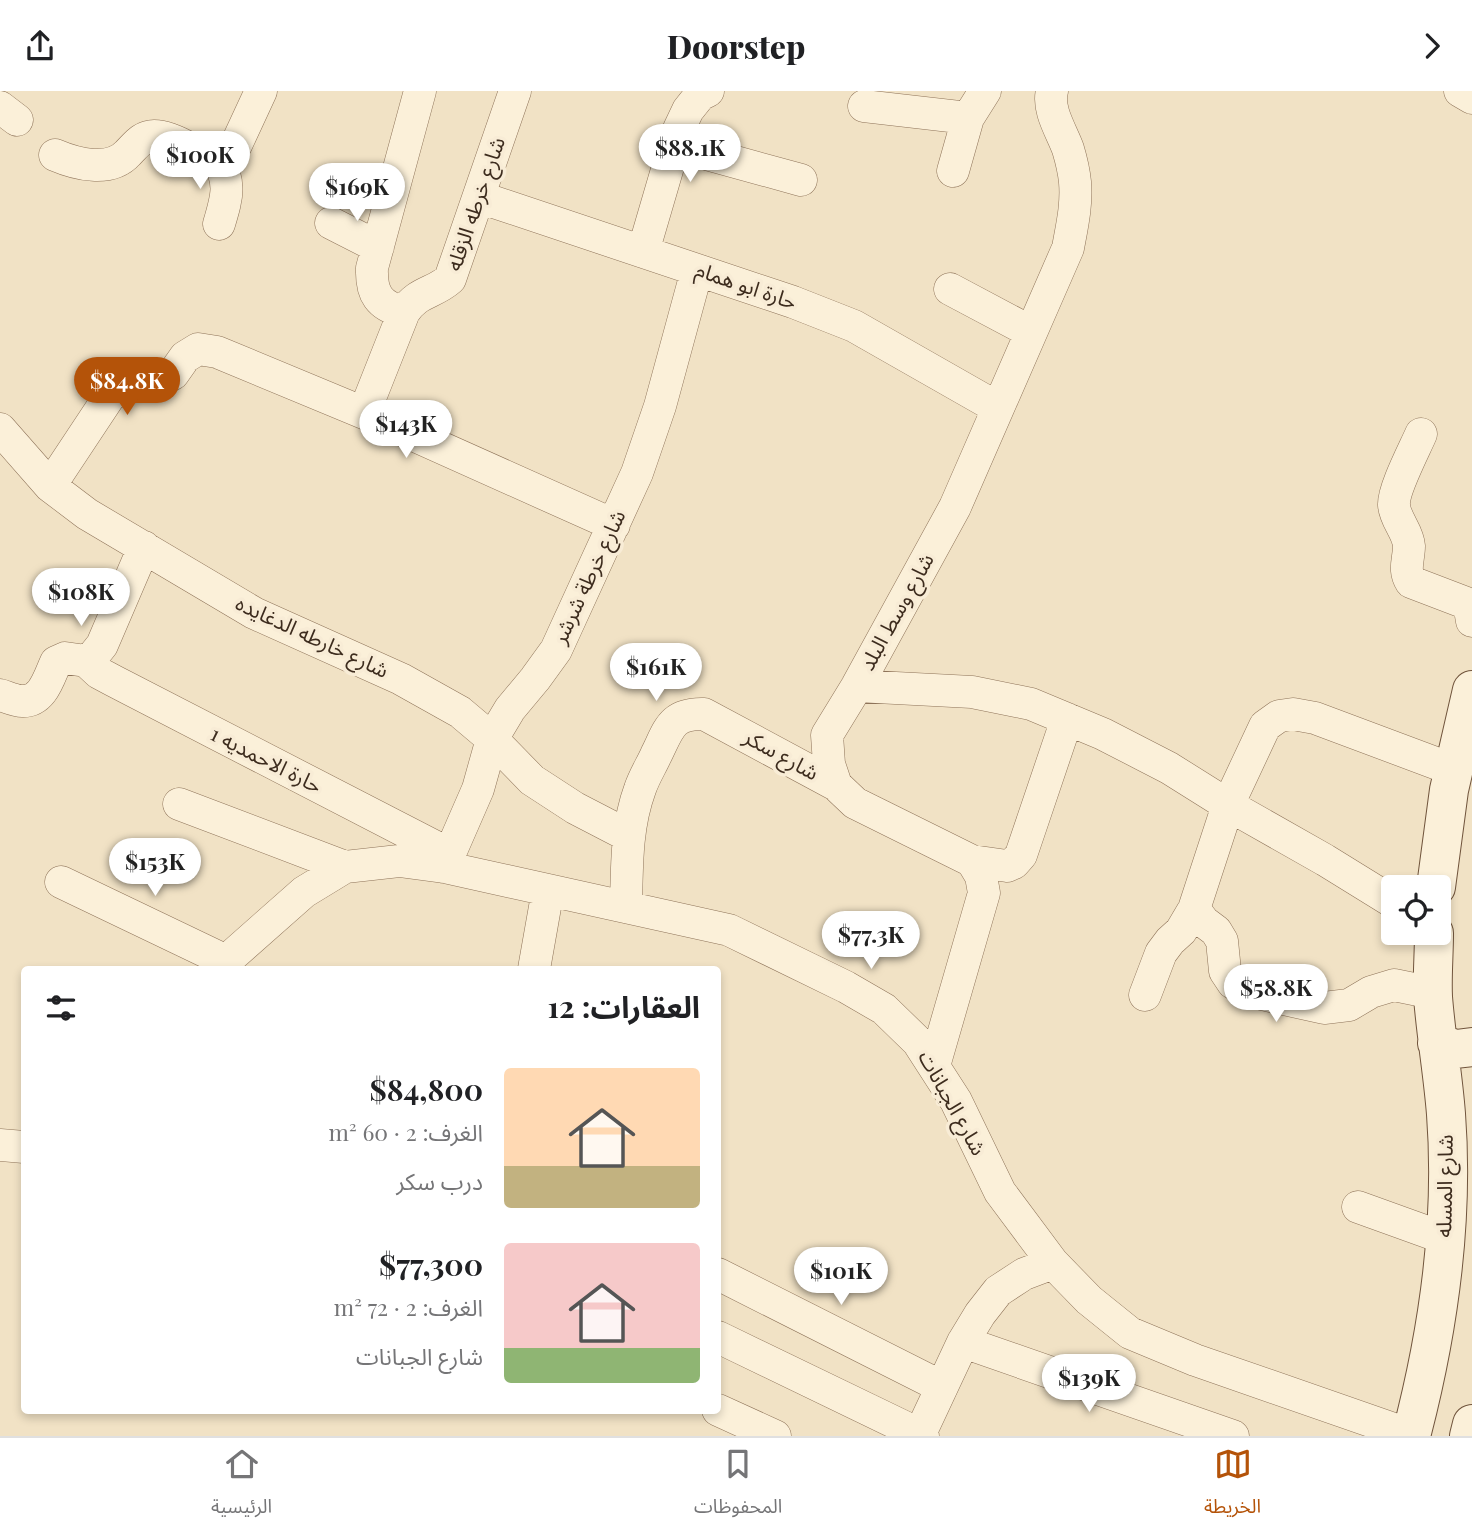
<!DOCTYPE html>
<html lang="ar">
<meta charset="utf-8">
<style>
body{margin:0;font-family:"Playfair Display","Noto Sans Arabic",serif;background:#f6f6f6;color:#202124;direction:rtl;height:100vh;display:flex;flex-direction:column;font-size:26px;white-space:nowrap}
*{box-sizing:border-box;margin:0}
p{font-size:23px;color:#757577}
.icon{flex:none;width:38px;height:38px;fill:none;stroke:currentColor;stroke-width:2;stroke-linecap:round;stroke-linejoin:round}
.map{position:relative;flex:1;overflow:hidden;direction:ltr}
.panel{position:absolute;left:21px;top:875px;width:700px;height:448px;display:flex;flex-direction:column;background:#fff;border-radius:7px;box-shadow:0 4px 10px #0003;direction:rtl}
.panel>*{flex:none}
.buttons{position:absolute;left:1381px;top:784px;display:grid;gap:14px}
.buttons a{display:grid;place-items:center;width:70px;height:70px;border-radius:7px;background:#fff;box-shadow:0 4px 10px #0003;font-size:35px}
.price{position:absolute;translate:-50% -60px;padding:0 16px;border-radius:24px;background:#fff;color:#222;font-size:23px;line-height:46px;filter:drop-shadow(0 2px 4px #0008)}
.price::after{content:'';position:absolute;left:50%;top:42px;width:21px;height:16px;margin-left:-10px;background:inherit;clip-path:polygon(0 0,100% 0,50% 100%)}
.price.current{background:#b45309;color:#fff}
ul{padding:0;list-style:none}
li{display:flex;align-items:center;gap:21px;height:175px;padding:0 21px}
li span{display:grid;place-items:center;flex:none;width:196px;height:140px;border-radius:7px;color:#555}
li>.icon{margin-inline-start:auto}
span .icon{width:84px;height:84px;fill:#fffc;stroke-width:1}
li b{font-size:30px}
h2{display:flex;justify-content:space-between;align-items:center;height:84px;padding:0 21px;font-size:30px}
header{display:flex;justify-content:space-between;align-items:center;height:91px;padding:0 21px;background:#fff;font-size:32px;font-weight:800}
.tab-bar{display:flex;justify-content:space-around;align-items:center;height:98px;border-top:2px solid #e0e0e0;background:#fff;font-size:19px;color:#757577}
.tab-bar a{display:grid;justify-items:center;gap:4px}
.tab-bar .current{color:#b45309}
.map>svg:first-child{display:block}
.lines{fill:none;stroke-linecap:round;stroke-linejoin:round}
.street-casing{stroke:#8e7359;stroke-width:33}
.secondary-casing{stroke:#70543c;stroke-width:40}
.street{stroke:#fbf0d9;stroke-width:32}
.secondary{stroke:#fbf0d9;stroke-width:38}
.labels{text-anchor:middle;stroke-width:7;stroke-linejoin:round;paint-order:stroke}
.street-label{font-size:21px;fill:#3d2c1e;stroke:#f8ecd6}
</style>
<header><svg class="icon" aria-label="forward" viewBox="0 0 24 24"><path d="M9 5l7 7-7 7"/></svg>Doorstep<svg class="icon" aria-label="share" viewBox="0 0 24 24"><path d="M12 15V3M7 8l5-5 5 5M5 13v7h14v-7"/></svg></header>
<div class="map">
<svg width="1472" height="1345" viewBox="0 0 1472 1345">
<rect width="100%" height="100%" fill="#f1e2c5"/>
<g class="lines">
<g class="street-casing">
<path id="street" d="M1460,0L1472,7
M864,15L968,27
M0,16L17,29
M674,54L801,89
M216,63C231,92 228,103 219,133
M55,64C76,73 110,82 128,62C136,54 142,45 154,45C183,45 206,80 236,54L261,0
M953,80L968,27L985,0
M479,106L793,211L854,235L998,317
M331,132L378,156
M643,161L679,38L688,19L700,4L708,0
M950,198L1031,241
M404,221C379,215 371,203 372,177L420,0
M364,322L404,221C418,200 433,203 450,188L515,0
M0,338L50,395L87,423L254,522L401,588L460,621L492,648L532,689L575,717L629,745
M1421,343C1414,359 1393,399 1394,414C1395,429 1408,440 1409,455C1409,468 1403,479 1411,491L1466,512L1470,518L1472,530
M50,395L109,306L121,296L141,290L158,291L173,283L185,266L198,258L217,261L364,322L614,434
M86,570L99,582L114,590L449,763
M857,595L972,601L1031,613L1103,643L1169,677L1228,714L1325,769L1393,811
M0,604C7,606 15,610 22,610C43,611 49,586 56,571L65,567L86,570L94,564L102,554L144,456
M179,713L345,776
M972,770L1007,775L1014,772L1021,764L1067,628
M444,776L478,698L492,648L510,618L535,588L556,559L637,382L660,315L697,179
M61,791L226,870
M626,816C627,776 626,736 640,698C644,686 651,675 656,664C669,638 671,622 704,623L836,694
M1194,818L1204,831L1216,840L1222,850L1225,880L1233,892L1248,900L1324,917L1349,914L1371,901L1394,894L1433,902
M220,878L226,870L304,801L345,776L399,770L444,776L729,839L846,896L884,918L918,951L956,1010L1000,1101L1053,1172L1089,1209L1130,1242L1195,1269L1411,1344
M534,878L548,799
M1145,904L1161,862L1170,850L1181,840L1194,818L1228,714L1265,635L1279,625L1293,623L1315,627L1454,679
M934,975L984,802L981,785L972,770L855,712L836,694L829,673L827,644L857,595L955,416L1068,157C1072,135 1077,114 1075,91C1074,81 1071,68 1068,58C1062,41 1047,19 1052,0
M0,1054L24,1056
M1358,1116L1444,1147
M718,1183L942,1296
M718,1246L923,1345
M963,1251L1233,1345
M718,1319L775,1345
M919,1345L963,1251L980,1223L998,1200L1024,1183L1053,1172"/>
</g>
<g class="secondary-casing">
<path id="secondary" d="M1436,796L1449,699L1472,599
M1437,952L1456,958L1472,956
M1411,1345C1438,1242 1454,1129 1446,1023C1443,984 1436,945 1433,906C1432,885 1434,863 1434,842
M1469,1345L1472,1333"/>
</g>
<use href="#street" class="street"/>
<use href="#secondary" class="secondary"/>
</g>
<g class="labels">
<g class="street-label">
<text transform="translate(476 113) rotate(-71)" y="7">شارع خرطه الزقله</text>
<text transform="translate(746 195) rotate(19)" y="7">حارة ابو همام</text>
<text transform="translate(589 486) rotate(-65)" y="7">شارع خرطة شرشر</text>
<text transform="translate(897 521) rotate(-61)" y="7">شارع وسط البلد</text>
<text transform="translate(312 546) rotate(25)" y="7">شارع خارطه الدغايده</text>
<text transform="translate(781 664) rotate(29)" y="7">شارع سكر</text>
<text transform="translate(266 669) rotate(27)" y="7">حارة الاحمديه 1</text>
<text transform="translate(952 1012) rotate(61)" y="7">شارع الجبانات</text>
<text transform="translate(1445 1095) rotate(-89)" y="7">شارع المسله</text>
</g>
</g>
</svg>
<div class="buttons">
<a><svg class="icon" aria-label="locate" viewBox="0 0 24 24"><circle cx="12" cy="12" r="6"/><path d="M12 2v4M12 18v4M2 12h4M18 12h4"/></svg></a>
</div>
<b class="price" style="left:690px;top:93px">$88.1K</b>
<b class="price" style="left:200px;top:100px">$100K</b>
<b class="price" style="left:357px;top:132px">$169K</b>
<b class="price current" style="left:127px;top:326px">$84.8K</b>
<b class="price" style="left:406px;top:369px">$143K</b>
<b class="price" style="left:81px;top:537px">$108K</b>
<b class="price" style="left:656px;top:612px">$161K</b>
<b class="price" style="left:155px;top:807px">$153K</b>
<b class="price" style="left:871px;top:880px">$77.3K</b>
<b class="price" style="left:1276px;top:933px">$58.8K</b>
<b class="price" style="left:841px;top:1216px">$101K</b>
<b class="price" style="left:1089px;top:1323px">$139K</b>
<section class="panel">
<h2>العقارات: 12<svg class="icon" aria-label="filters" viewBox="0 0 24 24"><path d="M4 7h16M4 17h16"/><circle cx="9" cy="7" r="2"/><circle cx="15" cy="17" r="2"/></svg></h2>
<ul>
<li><span style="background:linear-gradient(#ffd9b3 70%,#c2b280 0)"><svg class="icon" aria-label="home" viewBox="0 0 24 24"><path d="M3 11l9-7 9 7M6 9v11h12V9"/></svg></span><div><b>$84,800</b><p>الغرف: 2 · 60 m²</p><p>درب سكر</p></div></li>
<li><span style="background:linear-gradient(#f6c9c9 75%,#8fb573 0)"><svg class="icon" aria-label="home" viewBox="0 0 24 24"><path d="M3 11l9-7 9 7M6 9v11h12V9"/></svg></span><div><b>$77,300</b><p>الغرف: 2 · 72 m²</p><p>شارع الجبانات</p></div></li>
</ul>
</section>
</div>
<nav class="tab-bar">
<a class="current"><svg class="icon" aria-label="map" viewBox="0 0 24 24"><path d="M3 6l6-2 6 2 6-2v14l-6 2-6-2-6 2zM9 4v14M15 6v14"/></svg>الخريطة</a>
<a><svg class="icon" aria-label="saved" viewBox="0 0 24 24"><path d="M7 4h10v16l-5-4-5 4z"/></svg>المحفوظات</a>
<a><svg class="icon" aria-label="home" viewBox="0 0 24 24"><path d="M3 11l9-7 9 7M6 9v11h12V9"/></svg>الرئيسية</a>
</nav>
